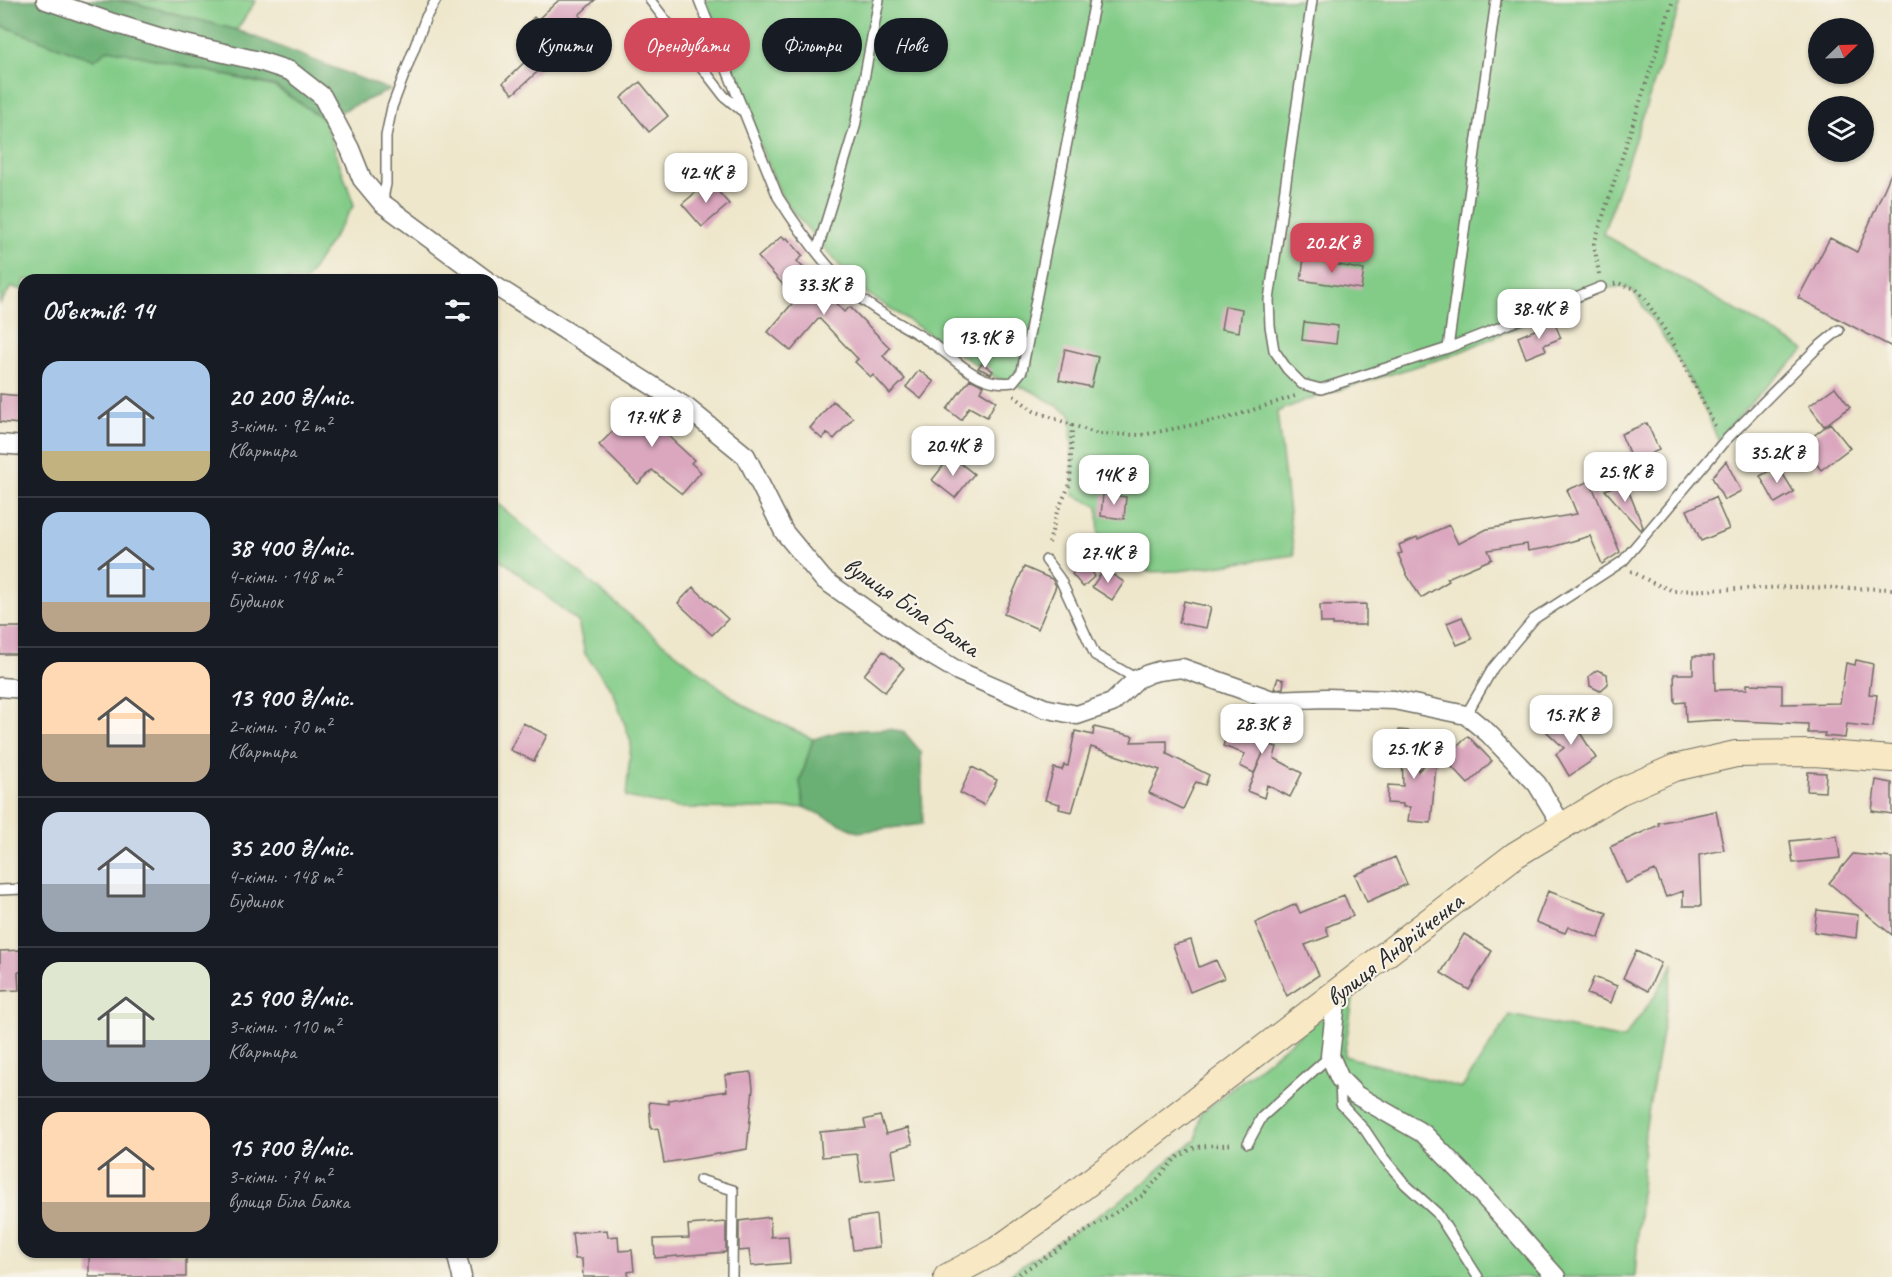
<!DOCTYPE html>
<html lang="uk">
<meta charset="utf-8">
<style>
body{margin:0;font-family:Caveat,sans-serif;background:#20242c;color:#f1f3f6;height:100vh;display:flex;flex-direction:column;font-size:22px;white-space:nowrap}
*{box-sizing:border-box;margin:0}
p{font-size:20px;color:#9ea1a6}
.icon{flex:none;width:33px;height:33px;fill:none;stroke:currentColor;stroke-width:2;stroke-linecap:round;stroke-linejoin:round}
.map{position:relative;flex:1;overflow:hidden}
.sheet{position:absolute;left:18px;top:274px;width:480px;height:984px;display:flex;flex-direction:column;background:#171b24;border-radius:18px;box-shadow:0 2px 4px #0004}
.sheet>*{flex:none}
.hud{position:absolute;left:516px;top:18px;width:570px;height:54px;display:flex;gap:12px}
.needle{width:39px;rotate:67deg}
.fabs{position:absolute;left:1808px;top:18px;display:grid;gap:12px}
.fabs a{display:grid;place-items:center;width:66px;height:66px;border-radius:50%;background:#171b24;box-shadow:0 2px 4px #0004;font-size:30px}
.price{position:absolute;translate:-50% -51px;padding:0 14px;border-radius:12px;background:#fff;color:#222;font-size:20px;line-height:39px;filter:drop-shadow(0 2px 3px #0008)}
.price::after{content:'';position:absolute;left:50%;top:36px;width:18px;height:14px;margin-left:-9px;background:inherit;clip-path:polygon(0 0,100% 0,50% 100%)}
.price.active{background:#d1495b;color:#fff}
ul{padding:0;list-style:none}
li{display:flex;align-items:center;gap:18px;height:150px;padding:0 24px}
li+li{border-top:2px solid #363941}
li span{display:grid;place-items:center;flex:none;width:168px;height:120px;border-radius:18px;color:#555}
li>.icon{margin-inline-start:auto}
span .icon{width:72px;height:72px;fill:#fffc;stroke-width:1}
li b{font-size:26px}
h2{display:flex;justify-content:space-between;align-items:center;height:72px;padding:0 24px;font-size:26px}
.chip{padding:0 21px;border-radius:27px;background:#171b24;box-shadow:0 2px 4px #0004;font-size:21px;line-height:54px}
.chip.active{background:#d1495b;color:#fff}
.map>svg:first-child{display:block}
.green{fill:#83cc88;stroke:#577c5a;stroke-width:1.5}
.forest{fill:#6ab074;stroke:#4a6e50;stroke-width:1.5}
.building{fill:#dba7bf}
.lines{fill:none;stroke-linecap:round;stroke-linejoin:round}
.lane-casing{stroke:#6f6d63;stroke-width:12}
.street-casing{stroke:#6f6d63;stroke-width:21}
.secondary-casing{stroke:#6f6d63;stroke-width:28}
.path{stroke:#6f6d63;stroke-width:4;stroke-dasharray:1.5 4.5;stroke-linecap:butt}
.lane{stroke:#fff;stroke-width:9}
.street{stroke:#fff;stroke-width:18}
.secondary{stroke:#f8e8c3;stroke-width:26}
.labels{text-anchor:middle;stroke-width:4.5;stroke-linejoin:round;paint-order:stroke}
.street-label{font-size:26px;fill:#2b2b2b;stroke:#f7f3e8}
</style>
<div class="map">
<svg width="1892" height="1277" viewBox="0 0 1892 1277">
<rect width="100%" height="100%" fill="#f7f3e8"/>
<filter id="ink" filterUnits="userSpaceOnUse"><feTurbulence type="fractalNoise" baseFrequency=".0167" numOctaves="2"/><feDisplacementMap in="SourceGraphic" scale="12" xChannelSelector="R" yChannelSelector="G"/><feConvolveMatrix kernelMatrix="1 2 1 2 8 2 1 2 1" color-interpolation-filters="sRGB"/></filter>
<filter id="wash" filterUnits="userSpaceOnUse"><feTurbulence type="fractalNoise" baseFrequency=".008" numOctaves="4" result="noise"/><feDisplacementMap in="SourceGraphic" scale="24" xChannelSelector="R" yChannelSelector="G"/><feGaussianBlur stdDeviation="1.35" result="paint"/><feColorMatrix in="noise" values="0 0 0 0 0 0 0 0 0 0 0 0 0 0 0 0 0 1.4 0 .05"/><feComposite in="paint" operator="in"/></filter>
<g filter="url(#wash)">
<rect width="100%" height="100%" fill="#eee7cc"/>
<path class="green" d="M116,0H256L237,30L138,4Z
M705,0H1682L1603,234L1805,350L1751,402L1718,440C1697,386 1665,338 1632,290L1621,287L1607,288L1453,355L1303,401L1277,412L1294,555L1179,571L1148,572L1135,553L1099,552L1098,506L1073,495L1071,414L1032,391L995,377L860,289L794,213L781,195L742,103L724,46Z
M0,25L94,60L109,48L275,87L324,119L354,205L306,280H24V290L11,287L0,304Z
M492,499L659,640L709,679L746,707L813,739L800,782L804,807L783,809L678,808L626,797L631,742L613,691L585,654L578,622L492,552Z
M1674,963L1645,1131L1635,1277H1005L1136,1190L1177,1153L1196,1140L1200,1114L1354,992L1344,1056L1462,1088L1510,1015L1623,1039L1654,997Z"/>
<path class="forest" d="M0,0H116L138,4L237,30L390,90L324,119L275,86L109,49L94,60L0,25Z
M889,729L904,732L921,752L923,824L858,832L804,807L800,782L813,739L841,731Z"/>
<g id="blocks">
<path class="building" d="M559,0H595L579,15L581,17L558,38L566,46L513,94L503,83L540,47L522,30L534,17L537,20Z
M640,82L668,116L649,132L621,98Z
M1892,171V347L1798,298L1830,238L1857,252Z
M709,181L729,204L702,227L682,204Z
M782,236L785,239L787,238L803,256L797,261L844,312L850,307L890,348L883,356L905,379L890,394L873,375L871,377L855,362L858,359L819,318L791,351L768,332L796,299L758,257Z
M1304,258L1364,270L1361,289L1301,280Z
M1225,306L1242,309L1239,332L1221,329Z
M1304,322L1338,326L1336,344L1302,340Z
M1554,322L1561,338L1544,345L1546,350L1526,358L1518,337Z
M1065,349L1098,357L1091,387L1059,380Z
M982,363L993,371L991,374L978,368Z
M919,370L934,382L921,399L906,387Z
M970,379L984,386L980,391L996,401L987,417L969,407L961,420L947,409Z
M1835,387L1850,407L1824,426L1809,406Z
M0,394L21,396L19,424L0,422Z
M651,398L681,417L667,435L694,460L691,463L701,472L682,494L652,470L638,484L599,445L619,425L625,430Z
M833,401L853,418L834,439L827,433L822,439L810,428Z
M1647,423L1659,450L1633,462L1621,434Z
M1830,423L1850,448L1821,470L1802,445Z
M951,456L974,474L955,498L932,480Z
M1726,461L1741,491L1724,500L1712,477Z
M1778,466L1794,492L1775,503L1760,476Z
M1590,481L1620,552L1602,564L1590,536L1552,547L1528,551L1527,544L1488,550L1492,559L1447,578L1449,581L1421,598L1407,575L1398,554L1402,553L1399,545L1417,537L1418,539L1449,525L1458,544L1487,529L1577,514L1567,490Z
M1625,482L1643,527L1640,530L1605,490Z
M1103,494L1126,497L1124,519L1101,516Z
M1715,497L1729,529L1701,541L1687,510Z
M1085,563L1095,576L1083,587L1072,574Z
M1024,567L1052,579L1056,586L1038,629L1004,614Z
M1104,569L1124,582L1112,600L1092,587Z
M693,587L728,619L712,635L678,603Z
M1184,601L1211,607L1206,628L1179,623Z
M1366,604V625H1333V623H1321L1320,605Z
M1462,617L1472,639L1457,645L1447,623Z
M0,627H24V654H0Z
M883,651L904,668L885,692L864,675Z
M1693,656H1714L1715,690L1747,689V684L1782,685V704L1840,703L1846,663L1855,665L1856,660L1873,664L1869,694L1877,695L1873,727L1847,724L1845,738L1824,736L1825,733H1808V724L1716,720L1686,722L1685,702L1675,703L1674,674H1693Z
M1597,670L1607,674L1608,684L1600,691L1590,686L1589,676Z
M1278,678L1284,680L1283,688L1274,689Z
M1265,709L1279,711L1277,722L1267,744L1277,747L1274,758L1302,773L1290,797L1267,785L1264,798L1247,791L1264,751L1254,773L1240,766L1245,754L1223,746L1233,718L1257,727Z
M1563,716L1579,731L1596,758L1569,776L1556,754L1564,748L1547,732Z
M523,723L547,735L534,761L510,750Z
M1094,727L1133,736L1131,742L1167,741V754L1209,775L1205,785L1196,782L1183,809L1149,793L1160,770L1091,747L1072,812L1059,809L1060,804L1045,800L1054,768L1062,770L1064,765L1068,766L1075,731L1093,735Z
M1399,730L1421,732L1418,771L1437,753L1431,823L1408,821L1410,807H1403V804L1387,803L1388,785L1403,786L1402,750H1398Z
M1468,736L1492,761L1468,784L1438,752L1451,740L1458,746Z
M972,767L997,780L984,805L960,793Z
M1808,772L1826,773L1825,792L1807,791Z
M1876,780L1892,783V814L1872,811Z
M1716,811L1724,850L1699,855L1701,906H1683V891L1666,897L1655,870L1626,883L1610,847L1659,825L1658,823Z
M1837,836L1840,858L1793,863L1790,841Z
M1853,854L1892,858V935L1829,883Z
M1395,857L1407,884L1367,902L1355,875Z
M1548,891L1607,913L1599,938L1568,927L1565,933L1536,922Z
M1344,895L1353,916L1326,927L1329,936L1305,945L1319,975L1287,996L1255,923L1296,904L1300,913Z
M1817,910L1858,915L1856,938L1814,932Z
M1464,934L1492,951L1469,990L1441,973Z
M1191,940L1199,967L1216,960L1224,978L1190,992L1173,945Z
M23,950L24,972H18L19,990L0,991V951Z
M1636,951L1661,963L1648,991L1623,978Z
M1594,977L1617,986L1611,1003L1587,994Z
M751,1072L753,1088L747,1149L664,1163L658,1128L651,1129L649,1102L669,1104L668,1100L727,1091L725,1075Z
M880,1116L886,1134L908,1128L913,1144L892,1150L896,1178L861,1182L857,1154L822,1157L820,1132L866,1128L864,1120Z
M876,1215L879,1247L853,1250L849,1219Z
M770,1217L771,1237L788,1236L790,1263L751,1266L749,1250L739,1251V1221Z
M726,1222V1252L655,1258L654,1239L689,1238L688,1225Z
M607,1230L608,1237L618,1236L619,1251L632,1250L634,1271L628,1272V1277H583L582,1259H575L572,1233Z
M89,1252L186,1255V1277H89Z"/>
</g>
</g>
<g filter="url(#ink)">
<use href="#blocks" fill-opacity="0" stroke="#6f6d63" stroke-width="1.5"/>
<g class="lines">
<g class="lane-casing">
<path id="lane" d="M650,0L724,96L741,110
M699,0L778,197C799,230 832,276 863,300C884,317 910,328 933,344C960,362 978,387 1013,382L1022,371L1095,0
M1312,0L1269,300L1270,326L1274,350L1287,369L1302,384L1321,389L1448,348L1601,287
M382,203L386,184V136L392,107L426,17L436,0
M817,251L855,127L879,0
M1448,348L1496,0
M1046,560L1060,579L1095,655L1137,679
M1466,715L1493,668L1534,619L1623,561L1722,444L1816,349L1839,330
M0,890L24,889
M1340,1082L1341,1104L1365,1130L1383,1157L1405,1184L1437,1213L1478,1277
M1248,1143L1262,1117L1330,1056
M700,1180L733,1190L732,1277"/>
</g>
<g class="street-casing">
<path id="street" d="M46,0L110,22L172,41L259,61L290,71L322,96L350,149L362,179L382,203L486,280
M492,284L686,407L746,456L784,532L823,579L926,652L958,671L1044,708L1077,715L1112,703L1137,679L1148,674L1158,671L1182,668L1272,700L1326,698L1394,700L1466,715L1488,733L1537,784L1562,825
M0,444L24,446
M0,687L24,689
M1337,993L1330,1056L1340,1079L1356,1095L1424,1134L1472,1183L1556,1277
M456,1252L462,1277"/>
</g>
<g class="secondary-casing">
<path id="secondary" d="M947,1277L997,1250L1057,1207L1515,855L1619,792L1674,768L1736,754L1814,753L1892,759"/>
</g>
<path class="path" d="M1599,274L1594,244L1673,0
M1614,284L1618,283L1636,289L1645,299L1675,346L1716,428
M1014,396L1034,411L1072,425L1070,484L1057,512L1048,547
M1072,425L1098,434L1142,435L1228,418L1295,396
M1631,571L1653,583L1674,591L1795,587L1892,589
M1014,1277L1143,1195L1176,1158L1195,1147L1234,1144"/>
<use href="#lane" class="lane"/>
<use href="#street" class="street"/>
<use href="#secondary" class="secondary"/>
</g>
</g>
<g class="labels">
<g class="street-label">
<text transform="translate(912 606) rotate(34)" y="9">вулиця Біла Балка</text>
<text transform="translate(1394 949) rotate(-38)" y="9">вулиця Андрійченка</text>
</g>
</g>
</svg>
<div class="fabs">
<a><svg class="needle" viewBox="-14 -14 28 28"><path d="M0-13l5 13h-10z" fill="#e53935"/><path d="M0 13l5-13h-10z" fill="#9ea1a6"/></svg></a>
<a><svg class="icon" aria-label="layers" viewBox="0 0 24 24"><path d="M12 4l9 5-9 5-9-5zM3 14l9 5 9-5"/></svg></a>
</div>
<b class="price" style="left:706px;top:204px">42.4K ₴</b>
<b class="price active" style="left:1332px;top:274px">20.2K ₴</b>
<b class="price" style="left:824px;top:316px">33.3K ₴</b>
<b class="price" style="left:1539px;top:340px">38.4K ₴</b>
<b class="price" style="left:985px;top:369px">13.9K ₴</b>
<b class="price" style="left:652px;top:448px">17.4K ₴</b>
<b class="price" style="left:953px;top:477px">20.4K ₴</b>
<b class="price" style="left:1777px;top:484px">35.2K ₴</b>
<b class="price" style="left:1625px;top:503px">25.9K ₴</b>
<b class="price" style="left:1114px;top:506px">14K ₴</b>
<b class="price" style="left:1108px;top:584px">27.4K ₴</b>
<b class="price" style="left:1571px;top:746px">15.7K ₴</b>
<b class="price" style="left:1262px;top:755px">28.3K ₴</b>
<b class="price" style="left:1414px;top:780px">25.1K ₴</b>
<div class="hud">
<a class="chip">Купити</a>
<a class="chip active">Орендувати</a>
<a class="chip">Фільтри</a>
<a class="chip">Нове</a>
</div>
<section class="sheet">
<h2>Об’єктів: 14<svg class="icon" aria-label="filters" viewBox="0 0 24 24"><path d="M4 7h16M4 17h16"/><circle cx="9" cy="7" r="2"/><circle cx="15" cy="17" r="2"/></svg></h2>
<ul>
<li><span style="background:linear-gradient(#a9c7e8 75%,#c2b280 0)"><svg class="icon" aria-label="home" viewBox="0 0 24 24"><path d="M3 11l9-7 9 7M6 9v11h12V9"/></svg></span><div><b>20 200 ₴/міс.</b><p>3-кімн. · 92 m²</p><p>Квартира</p></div></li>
<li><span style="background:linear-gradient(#a9c7e8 75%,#b9a48a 0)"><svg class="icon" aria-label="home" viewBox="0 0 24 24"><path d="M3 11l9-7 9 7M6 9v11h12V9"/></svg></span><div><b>38 400 ₴/міс.</b><p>4-кімн. · 148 m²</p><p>Будинок</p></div></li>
<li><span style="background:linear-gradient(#ffd9b3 60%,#b9a48a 0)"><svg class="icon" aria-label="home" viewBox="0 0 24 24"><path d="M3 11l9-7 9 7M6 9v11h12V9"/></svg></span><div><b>13 900 ₴/міс.</b><p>2-кімн. · 70 m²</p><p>Квартира</p></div></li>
<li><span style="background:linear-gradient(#c9d6e8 60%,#9aa5b1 0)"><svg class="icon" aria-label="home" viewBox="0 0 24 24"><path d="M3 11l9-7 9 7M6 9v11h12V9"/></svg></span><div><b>35 200 ₴/міс.</b><p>4-кімн. · 148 m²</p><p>Будинок</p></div></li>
<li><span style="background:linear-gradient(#dfe7d0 65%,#9aa5b1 0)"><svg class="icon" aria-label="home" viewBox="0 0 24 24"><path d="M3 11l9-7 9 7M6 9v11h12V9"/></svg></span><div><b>25 900 ₴/міс.</b><p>3-кімн. · 110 m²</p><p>Квартира</p></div></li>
<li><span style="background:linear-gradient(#ffd9b3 75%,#b9a48a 0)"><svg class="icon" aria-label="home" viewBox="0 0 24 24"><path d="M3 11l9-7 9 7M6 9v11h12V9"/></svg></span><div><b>15 700 ₴/міс.</b><p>3-кімн. · 74 m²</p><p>вулиця Біла Балка</p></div></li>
</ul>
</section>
</div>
